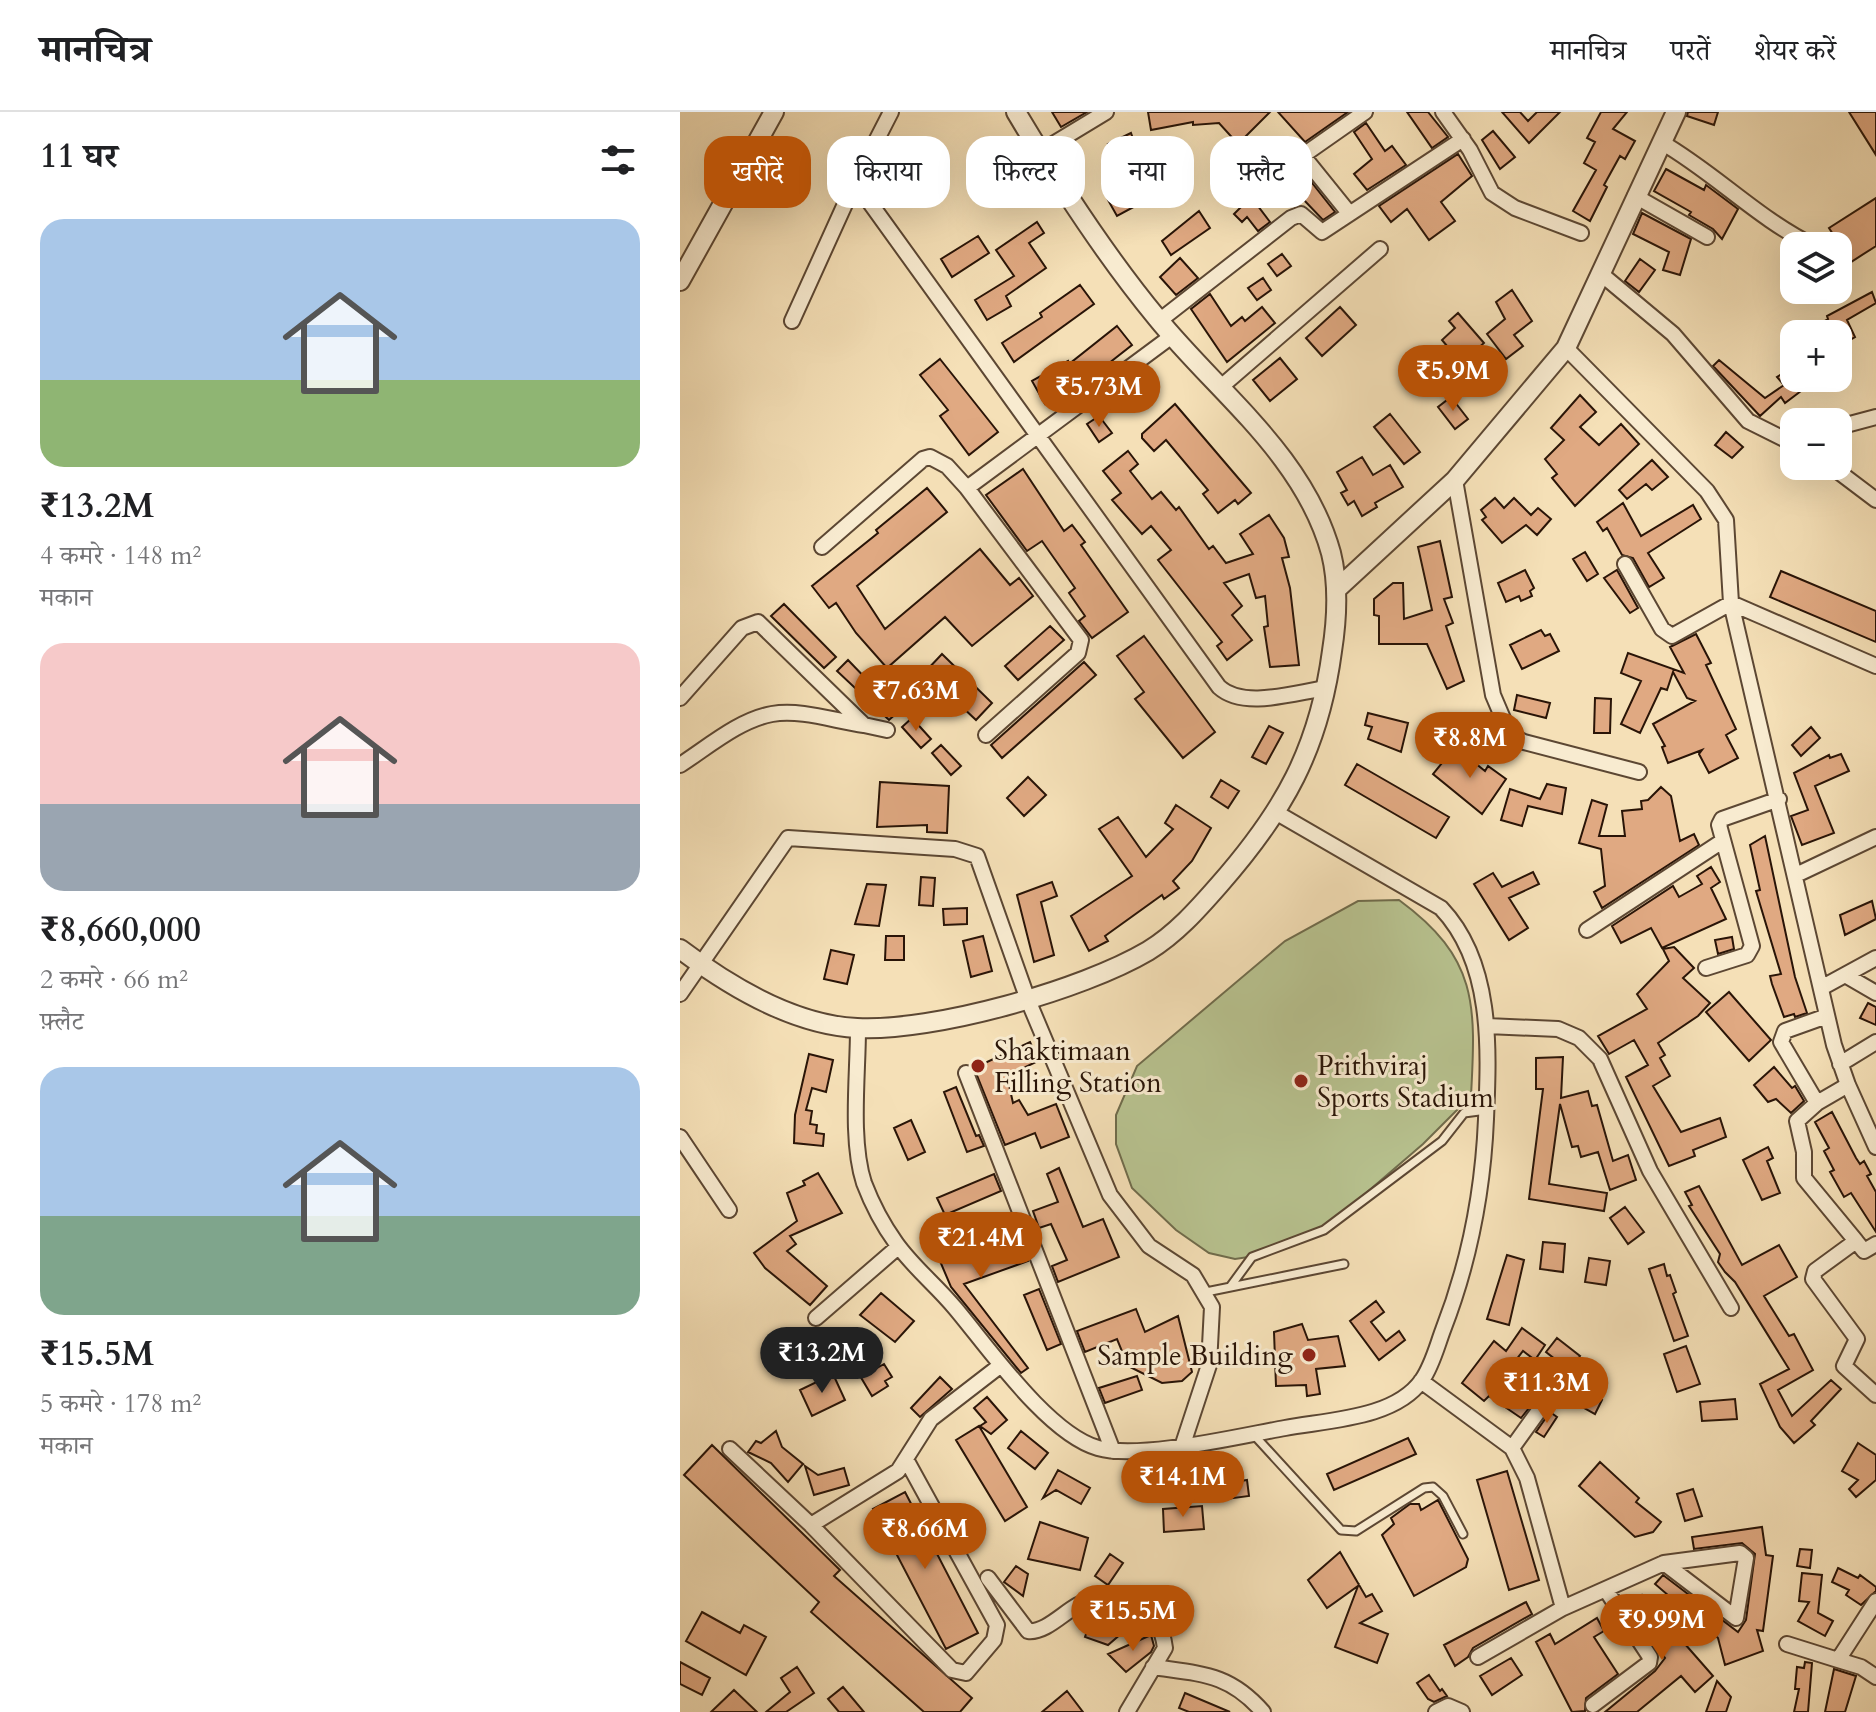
<!DOCTYPE html>
<html lang="hi">
<meta charset="utf-8">
<style>
body{margin:0;font-family:Cardo,"Noto Serif Devanagari",serif;background:#f6f6f6;color:#202124;height:100vh;display:flex;flex-direction:column;font-size:30px;white-space:nowrap}
*{box-sizing:border-box;margin:0}
p{font-size:26px;color:#757577}
.icon{flex:none;width:44px;height:44px;fill:none;stroke:currentColor;stroke-width:2;stroke-linecap:round;stroke-linejoin:round}
.map{position:relative;flex:1;overflow:hidden}
.sheet{display:flex;flex-direction:column;background:#fff;width:680px}
.sheet>*{flex:none}
.top-card{position:absolute;left:24px;top:24px;width:760px;height:72px;display:flex;gap:16px}
.fabs{position:absolute;left:1100px;top:120px;display:grid;gap:16px}
.fabs a{display:grid;place-items:center;width:72px;height:72px;border-radius:16px;background:#fff;box-shadow:0 8px 32px #0002;font-size:40px}
.price{position:absolute;translate:-50% -68px;padding:0 18px;border-radius:28px;background:#b45309;color:#fff;font-size:26px;line-height:52px;filter:drop-shadow(0 2px 4px #0008)}
.price::after{content:'';position:absolute;left:50%;top:48px;width:24px;height:18px;margin-left:-12px;background:inherit;clip-path:polygon(0 0,100% 0,50% 100%)}
.price.active{background:#222;color:#fff}
ul{padding:0;list-style:none}
li{display:grid;align-content:center;gap:16px;height:424px;padding:0 40px}
li span{display:grid;place-items:center;height:248px;border-radius:24px;color:#555}
li>.icon{margin-inline-start:auto}
span .icon{width:144px;height:144px;fill:#fffc;stroke-width:1}
li b{font-size:34px}
h2{display:flex;justify-content:space-between;align-items:center;height:96px;padding:0 40px;font-size:34px}
.pill{padding:0 28px;border-radius:24px;background:#fff;box-shadow:0 8px 32px #0002;font-size:28px;line-height:72px}
.pill.active{background:#b45309;color:#fff}
header{display:flex;align-items:center;gap:48px;box-sizing:border-box;height:112px;padding:0 40px;background:#fff;border-bottom:2px solid #e0e0e0}
header strong{font-size:38px}
nav{display:flex;gap:44px;margin-inline-start:auto;font-size:28px}
main{display:flex;flex:1;min-height:0}
.map>svg:first-child{display:block}
.green{fill:#b8c390;stroke:#706c4c;stroke-width:2}
.building{fill:#e0a982;stroke:#291407;stroke-width:2}
.lines{fill:none;stroke-linecap:round;stroke-linejoin:round}
.service-casing{stroke:#5c4733;stroke-width:11}
.minor-casing{stroke:#5c4733;stroke-width:18}
.tertiary-casing{stroke:#5c4733;stroke-width:22}
.service{stroke:#f8ebd0;stroke-width:7}
.minor{stroke:#f8ebd0;stroke-width:14}
.tertiary{stroke:#f8ebd0;stroke-width:18}
.poi-dot{fill:#8f2418;stroke:#f8ebd0;stroke-width:3}
.labels{text-anchor:middle;stroke-width:6;stroke-linejoin:round;paint-order:stroke}
.poi-label{font-size:28px;fill:#291407;stroke:#f8ebd0;text-anchor:start}
</style>
<header>
<strong>मानचित्र</strong>
<nav><a>मानचित्र</a><a>परतें</a><a>शेयर करें</a></nav>
</header>
<main>
<section class="sheet">
<h2>11 घर<svg class="icon" aria-label="filters" viewBox="0 0 24 24"><path d="M4 7h16M4 17h16"/><circle cx="9" cy="7" r="2"/><circle cx="15" cy="17" r="2"/></svg></h2>
<ul>
<li><span style="background:linear-gradient(#a9c7e8 65%,#8fb573 0)"><svg class="icon" aria-label="home" viewBox="0 0 24 24"><path d="M3 11l9-7 9 7M6 9v11h12V9"/></svg></span><div><b>₹13.2M</b><p>4 कमरे · 148 m²</p><p>मकान</p></div></li>
<li><span style="background:linear-gradient(#f6c9c9 65%,#9aa5b1 0)"><svg class="icon" aria-label="home" viewBox="0 0 24 24"><path d="M3 11l9-7 9 7M6 9v11h12V9"/></svg></span><div><b>₹8,660,000</b><p>2 कमरे · 66 m²</p><p>फ़्लैट</p></div></li>
<li><span style="background:linear-gradient(#a9c7e8 60%,#7fa58c 0)"><svg class="icon" aria-label="home" viewBox="0 0 24 24"><path d="M3 11l9-7 9 7M6 9v11h12V9"/></svg></span><div><b>₹15.5M</b><p>5 कमरे · 178 m²</p><p>मकान</p></div></li>
</ul>
</section>
<div class="map">
<svg width="1196" height="1600" viewBox="0 0 1196 1600">
<rect width="100%" height="100%" fill="#f5e0b7"/>
<filter id="stains"><feTurbulence type="fractalNoise" baseFrequency=".0025" numOctaves="4"/><feColorMatrix values="0 0 0 0 .2 0 0 0 0 .09 0 0 0 0 .02 0 0 0 .5 -.17"/></filter>
<radialGradient id="worn" r=".72"><stop offset=".6" stop-color="#630" stop-opacity="0"/><stop offset="1" stop-color="#630" stop-opacity=".3"/></radialGradient>
<path class="green" d="M719,788C798,846 796,892 791,984L743,1032L635,1125L582,1143L555,1147L529,1141L496,1118L452,1076L436,1032V1003L457,954L605,829L678,789Z"/>
<path class="building" d="M372,0H407L381,15Z
M468,0H590L558,32L539,11L513,13V10L471,18Z
M598,0H668L625,30Z
M727,0H748L768,25L752,36Z
M822,0H840L848,9L857,0H880L849,31Z
M921,0H947L933,17L955,29L945,47L940,44L924,73L927,75L910,109L893,99L916,58L904,51L915,30L907,26Z
M1008,0H1038L1034,13L1007,4Z
M1169,0H1196V43Z
M686,11L705,39L712,34L726,53L687,78L674,62L692,47L674,20Z
M813,19L835,45L820,57L802,28Z
M451,21L457,38L437,49L428,32Z
M569,31L582,47L568,58L556,42Z
M778,42L792,64L761,90L775,109L749,128L727,97L711,110L699,94Z
M621,57L655,100L643,108L602,65Z
M986,57L1024,78L1026,73L1058,97L1042,127L1033,117L1009,103L1011,100L974,79Z
M453,75L461,91L437,104L428,88Z
M575,81L583,89L578,94L590,110L578,119L567,105L562,110L554,102Z
M1196,86V134L1171,150L1149,116Z
M519,99L530,116L491,143L482,129Z
M962,101L1011,127L1000,163L983,158L989,140L953,122Z
M357,110L364,121L349,131L366,156L326,184L331,194L307,208L295,188L334,164L316,138Z
M298,124L309,141L272,165L261,147Z
M602,142L611,154L597,164L588,152Z
M500,146L518,166L496,183L480,165Z
M960,147L975,158L959,180L945,169Z
M583,166L591,178L577,188L568,176Z
M400,173L414,192L334,250L322,231L362,205L360,201Z
M832,178L852,209L834,223L843,234L826,247L807,222L825,207L816,190Z
M1192,180L1196,191L1167,208L1175,225L1161,233L1152,215L1139,221L1136,214L1148,207L1147,204Z
M530,182L551,214L562,205L565,209L582,195L595,211L547,250L511,197Z
M660,195L676,213L642,244L626,226Z
M778,201L804,231L778,254L790,270L773,283L754,255L773,241L762,228L775,216L769,209Z
M437,214L452,233L405,270L365,292L352,269L388,249L389,252Z
M600,246L617,267L590,289L573,268Z
M260,247L318,320L289,343L260,304L268,298L240,263Z
M1039,248L1085,286L1104,273L1097,265L1111,256L1114,266L1125,276L1105,291L1101,285L1080,304L1033,254Z
M900,283L916,300L900,315L919,333L941,312L959,332L895,394L872,366L877,362L865,347L884,328L871,316Z
M771,285L788,307L775,317L758,295Z
M495,292L571,381L558,392L555,388L538,401L523,382L528,378L486,328L474,339L462,326V322Z
M710,302L740,340L724,352L694,315Z
M419,304L432,321L419,330L407,312Z
M1046,320L1063,335L1052,346L1035,333Z
M448,339L458,352L450,359L472,387L481,380L496,398L499,395L529,437L533,434L546,451L573,442L560,422L589,403L604,426L609,445L602,446L610,476L619,553L590,555L584,515L588,514L585,484L576,486L569,462L544,471L562,494L552,503L572,528L547,548L537,534L542,530L478,448L491,438L471,414L462,422L432,388L441,381L423,359Z
M682,345L693,363L710,353L723,375L695,391L697,395L682,404L674,389L668,393L661,381L667,378L657,360Z
M972,348L988,365L972,378L966,372L947,387L939,378Z
M343,357L384,419L392,413L405,430L401,433L448,500L412,526L399,509L405,504L389,481L395,476L362,429L347,439L306,383Z
M247,376L267,400L177,474L205,517L300,437L330,473L339,466L353,484L292,534L265,505L207,556L176,521L156,491L149,496L132,474L198,421L196,418Z
M815,386L824,396L834,386L851,403L858,396L871,407L857,423L846,413L822,431L802,408L806,405L801,398Z
M943,391L961,424L1013,393L1021,407L968,441L984,466L969,475L953,446L942,443L927,416L923,419L917,410Z
M760,429L772,485L764,487L773,511L766,514L784,569L767,577L747,532H699V504L694,503V487L713,471H723L724,507L752,498L738,435Z
M905,440L918,462L907,469L893,447Z
M845,458L854,476L850,479L852,484L841,489L839,484L826,490L818,471Z
M937,458L958,496L950,501L924,466Z
M1101,459L1196,499V530L1090,485Z
M104,492L156,545L144,556L91,504Z
M370,514L384,528L338,568L325,554Z
M861,518L865,524L870,522L879,539L842,557L830,533Z
M1016,522L1031,551L1026,553L1056,617L1046,623L1058,646L1029,661L1019,642L1022,638L988,651L982,635L985,634L973,612L1015,589L1007,586L993,560L987,578L981,576L960,621L941,612L961,569L941,561L948,541L1004,561L990,535Z
M464,524L535,620L503,646L455,587L464,580L437,544Z
M262,542L312,591L296,608L245,560Z
M168,548L218,600L209,608L157,559Z
M404,550L416,563L322,646L311,633Z
M837,583L870,591L866,606L834,598Z
M915,586L931,587L930,621H914Z
M688,601L728,611L721,640L688,627L692,615L685,613Z
M232,606L251,627L241,636L222,615Z
M589,614L603,621L586,652L572,645Z
M1131,615L1140,626L1121,644L1112,633Z
M261,633L281,654L271,663L252,641Z
M775,635L805,659L808,654L826,667L802,702L753,662Z
M1161,642L1169,659L1135,674L1154,721L1122,733L1111,704L1128,698L1114,661L1149,643L1150,646Z
M677,652L769,705L756,726L665,673Z
M348,665L366,683L344,704L327,686Z
M541,668L559,679L548,696L531,685Z
M200,670L269,674L267,721L247,720V713L197,715Z
M867,672L886,676L882,702L848,694L842,714L821,708L830,677L860,687Z
M981,675L991,684L1000,729L1014,722L1019,733L922,796L914,780L925,774L921,737L899,731L912,688L927,693L919,724H945L942,699L962,697L961,689L968,688Z
M496,693L531,716L512,749L493,769L499,776L484,787L482,783L425,824L428,829L409,839L391,804L452,764L419,717L438,705L466,745L493,717L485,711Z
M1085,724L1115,865L1127,901L1115,905L1114,902L1104,905L1092,872L1090,864L1101,862L1076,779L1080,778L1070,733Z
M1031,755L1040,770L1031,776L1046,807L982,836L971,816L941,831L932,814L993,774L999,785L1022,772L1017,764Z
M853,760L859,772L829,786L848,816L829,828L794,772L813,761L822,775Z
M241,765L255,766L253,794L239,793Z
M372,770L377,784L361,790L374,843L354,850L337,783Z
M187,772L206,773L199,814L175,812Z
M1192,789L1196,807L1165,823L1160,803Z
M287,796V812L264,813L263,797Z
M206,824H224V848H205Z
M303,824L312,859L291,865L283,829Z
M1052,825L1054,837L1038,842L1035,828Z
M994,835L1014,856L1003,866L1030,891L1018,904L978,931L985,943L980,946L990,964L973,974L1001,1020L1040,1006L1046,1025L1013,1038L1015,1044L989,1054L946,965L968,953L954,928L929,942L918,924L967,897L957,882L989,849L983,837Z
M151,838L174,843L167,872L144,867Z
M1049,880L1091,928L1069,949L1026,900Z
M1188,891L1196,895V913L1180,906Z
M350,930L358,949L327,964L333,991L339,988L348,1003L376,992L389,1025L361,1036L355,1021L325,1033L294,956Z
M129,942L153,948L146,980L132,976L126,998L132,999L130,1012L137,1013L136,1021L144,1022L143,1034L114,1031L115,1003Z
M883,945L881,986L908,979L912,994L917,993L933,1049L948,1043L956,1068L930,1078L918,1040L901,1045L898,1034L892,1035L880,992L869,1072L927,1081L924,1099L849,1087L863,977H856V946Z
M1094,955L1112,976L1115,974L1124,989L1111,1001L1096,987L1088,990L1074,973Z
M276,975L296,1024L299,1023L304,1034L287,1040L264,980Z
M1152,1000L1176,1046L1180,1052L1184,1049L1191,1062L1187,1064L1196,1080V1120L1171,1081L1164,1085L1150,1060L1154,1058L1144,1039L1149,1036L1135,1010Z
M231,1008L245,1040L228,1048L214,1016Z
M1088,1035L1093,1046L1087,1049L1100,1081L1082,1088L1063,1048Z
M379,1056L403,1115L423,1107L439,1145L378,1170L372,1154L387,1148L371,1112L359,1116L353,1099L378,1090L367,1062Z
M138,1061L162,1101L110,1124L116,1132L107,1139L147,1174L130,1193L85,1156L74,1141L117,1109L107,1081L125,1073L123,1069Z
M314,1062L321,1079L265,1103L257,1086Z
M1019,1074L1062,1153L1099,1133L1117,1165L1084,1184L1109,1224L1114,1222L1133,1258L1098,1278L1112,1304L1151,1268L1161,1277L1131,1309L1135,1313L1114,1331L1100,1315L1080,1272L1109,1257L1055,1170L1045,1160L1038,1150L1040,1142L1009,1094L1012,1093L1005,1080Z
M945,1095L964,1120L948,1132L930,1106Z
M256,1112L272,1150L339,1126L348,1149L284,1172L348,1256L341,1261L271,1175L246,1116Z
M863,1130L885,1132L883,1160L860,1157Z
M827,1143L844,1148L829,1213L807,1207Z
M909,1146L930,1149L926,1173L905,1170Z
M984,1152L987,1164L990,1163L996,1180L993,1182L1008,1224L994,1229L969,1157Z
M359,1177L381,1232L367,1238L344,1183Z
M201,1181L234,1209L215,1230L180,1203Z
M696,1189L704,1200L691,1210L706,1229L719,1219L725,1228L699,1248L670,1209Z
M456,1197L465,1220L498,1204L512,1260L502,1269L482,1271L448,1254L437,1227L405,1240L397,1219Z
M622,1212L628,1228L658,1224L665,1254L636,1257L640,1282L627,1284L626,1273L596,1274L594,1220Z
M842,1216L865,1233L855,1248L843,1239L816,1274L849,1296L841,1306L809,1284L804,1289L782,1271L814,1229L826,1239Z
M877,1226L900,1244L889,1258L866,1240Z
M181,1228L197,1256L204,1252L212,1265L205,1269L208,1274L192,1284L164,1237Z
M1006,1234L1020,1272L997,1280L984,1242Z
M153,1262L165,1288L132,1304L120,1278Z
M457,1264L462,1278L425,1291L419,1276Z
M260,1265L272,1277L240,1305L231,1296Z
M907,1279L922,1288L915,1302L899,1293Z
M307,1285L327,1308L311,1322L300,1314L306,1310L294,1296Z
M1055,1287L1057,1307L1022,1309L1020,1290Z
M870,1300L877,1305L864,1325L856,1320Z
M299,1314L347,1395L325,1409L276,1328Z
M96,1319L102,1335L123,1352L108,1370L91,1351L68,1340L76,1329L81,1331Z
M341,1319L368,1341L355,1357L328,1336Z
M728,1326L736,1342L654,1378L647,1362Z
M1178,1331L1196,1343V1368L1176,1385L1169,1377L1178,1368L1162,1359Z
M32,1333L160,1458L154,1464L292,1586L280,1600H244L131,1500L139,1490L4,1363Z
M920,1350L959,1386L956,1390L981,1410L973,1420L955,1425L899,1374Z
M125,1354L138,1363L164,1356L169,1373L134,1383Z
M378,1358L410,1376L401,1392L376,1378L363,1386Z
M827,1359L859,1468L829,1478L797,1368Z
M567,1368L569,1384L539,1388L536,1373Z
M1013,1377L1022,1404L1005,1409L997,1382Z
M225,1380L298,1521L266,1537L193,1397Z
M758,1388L788,1447L786,1455L734,1484L702,1423L714,1412L711,1406L730,1392H739L741,1398Z
M522,1394L524,1417L484,1420L483,1397Z
M360,1410L408,1426L400,1458L348,1447Z
M1082,1415L1086,1443L1093,1444L1083,1519L1077,1518L1083,1539L1045,1553L1038,1526L975,1472L983,1463L1058,1520L1066,1508L1075,1442L1062,1431L1014,1437L1012,1425Z
M1120,1437L1132,1438L1130,1456L1117,1454Z
M660,1440L686,1485L692,1482L702,1499L680,1511L708,1522L697,1551L655,1535L678,1474L647,1496L628,1468Z
M430,1442L443,1451L428,1473L415,1464Z
M336,1454L348,1462L343,1484L324,1470Z
M1158,1456L1178,1466L1180,1463L1196,1475V1479L1181,1493L1166,1483L1169,1478L1152,1470Z
M1122,1461L1142,1463L1138,1501L1153,1509L1145,1524L1118,1509L1129,1490L1119,1489Z
M962,1483L1033,1564L1015,1580L1001,1564L957,1600H925L975,1559L985,1546L949,1494Z
M846,1490L852,1502L793,1536L788,1545L775,1554L764,1533Z
M22,1500L60,1521L64,1513L86,1525L66,1563L6,1529Z
M448,1500L456,1509L428,1533L405,1525L411,1508L431,1516Z
M917,1506L924,1519L914,1525L938,1562L906,1586L905,1599L892,1600L856,1530L870,1522L875,1532Z
M471,1523L474,1534L471,1540L446,1560L428,1542Z
M831,1546L842,1563L812,1583L800,1564Z
M0,1550L30,1566L22,1583L0,1572Z
M1125,1550L1132,1551L1128,1600H1114L1119,1577H1115L1117,1555L1124,1556Z
M117,1555L134,1581L106,1600H86L110,1580L101,1566Z
M1154,1557L1176,1564L1165,1600H1145Z
M749,1563L760,1579L762,1577L767,1584L754,1590L748,1587L737,1571Z
M1037,1569L1051,1585L1046,1600H1026Z
M163,1575L184,1600H159L148,1587Z
M54,1578L77,1600H31Z
M387,1579L403,1600H362Z
M505,1581L550,1600H509L499,1596Z"/>
<g class="lines">
<g class="service-casing">
<path id="service" d="M550,1175L572,1145L644,1118L762,1029L784,1001L807,998
M526,1180L664,1152
M574,1323L661,1418L676,1419L744,1376L753,1375L763,1384L783,1422"/>
</g>
<g class="minor-casing">
<path id="minor" d="M211,0L175,70L539,575C564,598 616,580 647,576
M763,0L790,38L812,81L835,96L901,121
M981,30C1035,61 1078,107 1134,134
M360,40L426,0
M623,44L669,101
M605,56L685,0
M955,84L1027,125
M1158,145L1161,147
M920,161L993,222L1068,309L1114,332
M112,209L175,70
M479,209L611,106L621,102L642,120L783,27
M886,236L1027,379L1046,408L1051,491L1154,933L1168,973L1196,1035
M542,274L700,137
M1158,319L1166,313L1196,305
M1151,354L1196,388
M775,368L813,583L830,623L844,630L959,660
M287,376L492,224
M142,435L243,347L250,345L267,354L287,376L401,528L398,541L306,623
M945,452L982,517L992,524L1051,491L1196,554
M0,586L62,516L78,510L184,613L207,618
M0,653C28,635 59,608 92,602C121,597 155,609 184,613
M1116,763L1196,725
M907,818L1041,730
M1026,856L1067,843L1072,834L1039,713L1042,707L1099,687
M1165,863L1196,881
M1141,876L1196,846
M0,882L108,726L275,737L297,744L348,888L430,1083L469,1134L513,1163L532,1195L529,1253L503,1332
M1147,904L1105,919L1101,930L1137,991L1168,973
M807,914L878,917L899,926L920,947L970,1059L1051,1196
M178,917C178,963 170,1028 184,1071C192,1092 203,1113 216,1131C233,1155 256,1173 275,1196C308,1235 368,1322 418,1336C459,1348 560,1324 605,1316C647,1308 715,1307 742,1268C752,1254 757,1234 763,1218C789,1151 803,1079 806,1007C809,936 813,851 761,796L597,701
M1160,952L1196,930
M286,961L433,1339
M1137,991L1117,1009L1124,1040V1066L1176,1129
M0,1025L49,1098
M1196,1132L1184,1139L1176,1129L1135,1159L1133,1167L1177,1227L1164,1254L1196,1283
M136,1206L218,1135
M741,1269L832,1336L847,1366L883,1496L984,1451L1060,1441L1066,1446L1056,1506L984,1451
M832,1336L881,1268
M50,1337L131,1413L218,1359L251,1307L321,1253
M131,1413L272,1558L286,1561L314,1528L317,1513L227,1349
M308,1466L348,1519C365,1521 383,1501 398,1493C436,1476 480,1492 485,1536L447,1600
M1196,1489L1158,1548L1181,1555L1196,1565
M1107,1532L1158,1548
M798,1545L883,1496
M473,1555C521,1562 549,1561 583,1600
M913,1593L969,1551L970,1545L926,1478
M756,1600L768,1594L782,1600"/>
</g>
<g class="tertiary-casing">
<path id="tertiary" d="M0,169L94,0
M657,477L775,368L886,236L996,0
M0,837C49,874 114,913 177,916C253,920 402,878 468,839C496,822 518,797 539,773C604,699 639,637 652,539C657,507 659,473 651,441C624,343 538,281 477,206C424,142 379,72 336,0"/>
</g>
<use href="#service" class="service"/>
<use href="#minor" class="minor"/>
<use href="#tertiary" class="tertiary"/>
</g>
<g class="poi-dot">
<circle cx="298" cy="954" r="8"/>
<circle cx="621" cy="969" r="8"/>
<circle cx="629" cy="1243" r="8"/>
</g>
<g class="labels">
<g class="poi-label">
<text x="314" y="948">Shaktimaan<tspan x="314" dy="32">Filling Station</tspan></text>
<text x="637" y="963">Prithviraj<tspan x="637" dy="32">Sports Stadium</tspan></text>
<text x="613" y="1253" text-anchor="end">Sample Building</text>
</g>
</g>
<rect width="100%" height="100%" filter="url(#stains)"/>
<rect width="100%" height="100%" fill="url(#worn)"/>
</svg>
<div class="fabs">
<a><svg class="icon" aria-label="layers" viewBox="0 0 24 24"><path d="M12 4l9 5-9 5-9-5zM3 14l9 5 9-5"/></svg></a>
<a>+</a>
<a>−</a>
</div>
<b class="price" style="left:773px;top:301px">₹5.9M</b>
<b class="price" style="left:419px;top:317px">₹5.73M</b>
<b class="price" style="left:236px;top:621px">₹7.63M</b>
<b class="price" style="left:790px;top:668px">₹8.8M</b>
<b class="price" style="left:301px;top:1168px">₹21.4M</b>
<b class="price active" style="left:142px;top:1283px">₹13.2M</b>
<b class="price" style="left:867px;top:1313px">₹11.3M</b>
<b class="price" style="left:503px;top:1407px">₹14.1M</b>
<b class="price" style="left:245px;top:1459px">₹8.66M</b>
<b class="price" style="left:453px;top:1541px">₹15.5M</b>
<b class="price" style="left:982px;top:1550px">₹9.99M</b>
<div class="top-card">
<a class="pill active">खरीदें</a>
<a class="pill">किराया</a>
<a class="pill">फ़िल्टर</a>
<a class="pill">नया</a>
<a class="pill">फ़्लैट</a>
</div>
</div>
</main>
